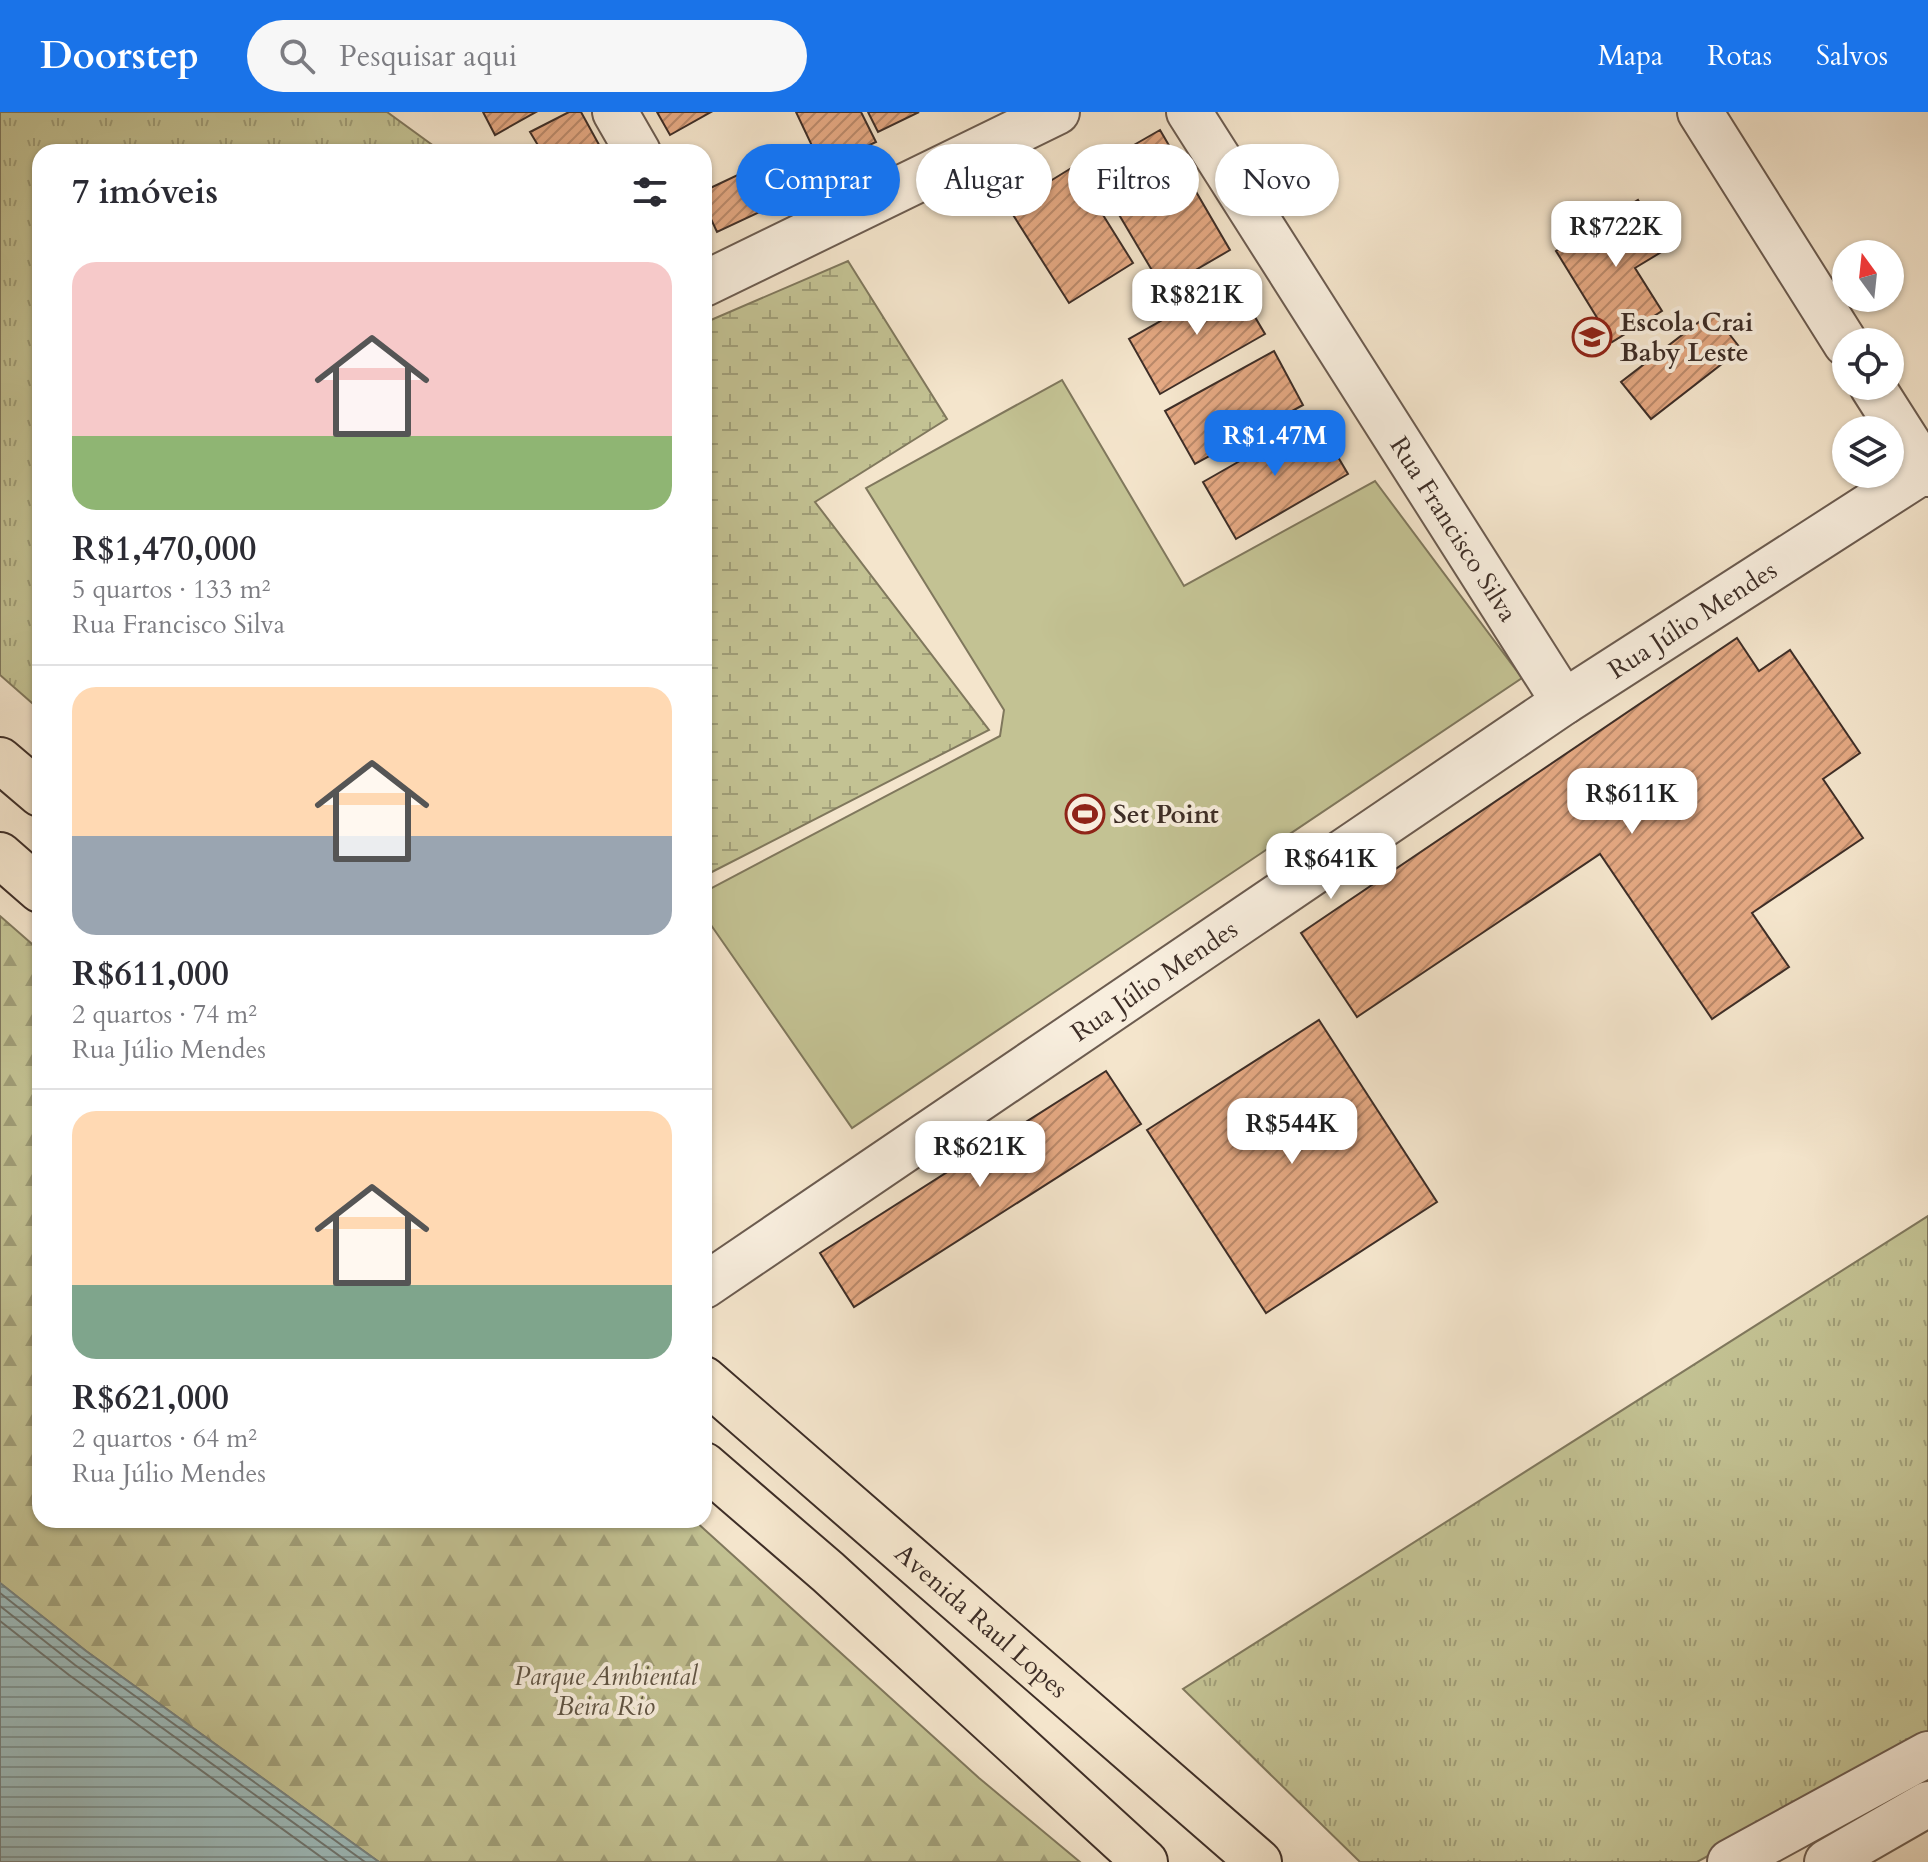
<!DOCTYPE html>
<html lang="pt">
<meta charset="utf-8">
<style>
body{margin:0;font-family:Cardo,serif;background:#f7f7f7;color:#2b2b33;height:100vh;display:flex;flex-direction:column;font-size:30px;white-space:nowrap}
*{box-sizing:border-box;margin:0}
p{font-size:26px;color:#7c7c81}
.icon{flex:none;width:44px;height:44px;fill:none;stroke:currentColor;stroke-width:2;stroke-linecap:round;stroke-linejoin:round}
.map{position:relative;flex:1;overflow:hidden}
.drawer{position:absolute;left:32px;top:32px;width:680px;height:1384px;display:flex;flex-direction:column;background:#fff;border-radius:24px;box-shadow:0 2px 6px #0004}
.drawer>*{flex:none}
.hud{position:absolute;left:736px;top:32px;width:760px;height:72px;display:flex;gap:16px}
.needle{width:52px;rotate:345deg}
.fabs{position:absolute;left:1832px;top:128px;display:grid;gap:16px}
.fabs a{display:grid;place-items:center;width:72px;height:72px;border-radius:50%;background:#fff;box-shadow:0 2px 6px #0004;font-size:40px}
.price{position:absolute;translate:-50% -68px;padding:0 18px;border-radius:16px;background:#fff;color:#222;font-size:26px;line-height:52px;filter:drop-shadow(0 2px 4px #0008)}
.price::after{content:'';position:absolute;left:50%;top:48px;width:24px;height:18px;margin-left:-12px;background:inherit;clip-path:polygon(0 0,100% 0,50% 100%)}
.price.active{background:#1a73e8;color:#fff}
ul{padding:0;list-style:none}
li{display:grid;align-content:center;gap:16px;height:424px;padding:0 40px}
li+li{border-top:2px solid #e1e1e2}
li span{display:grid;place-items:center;height:248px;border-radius:24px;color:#555}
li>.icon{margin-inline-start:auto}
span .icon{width:144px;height:144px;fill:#fffc;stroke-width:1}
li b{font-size:34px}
h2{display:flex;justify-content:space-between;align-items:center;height:96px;padding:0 40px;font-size:34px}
.pill{padding:0 28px;border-radius:36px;background:#fff;box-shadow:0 2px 6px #0004;font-size:28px;line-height:72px}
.pill.active{background:#1a73e8;color:#fff}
header{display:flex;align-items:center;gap:48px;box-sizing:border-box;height:112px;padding:0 40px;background:#1a73e8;color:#fff}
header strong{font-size:38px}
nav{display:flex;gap:44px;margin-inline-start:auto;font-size:28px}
.search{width:560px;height:72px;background:#f7f7f7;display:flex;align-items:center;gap:20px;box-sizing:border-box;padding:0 28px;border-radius:44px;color:#7c7c81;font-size:30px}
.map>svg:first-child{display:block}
.grass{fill:url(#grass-tufts);stroke:#80785d;stroke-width:2}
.forest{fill:url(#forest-firs);stroke:#80785d;stroke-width:2}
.wetland{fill:url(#wetland-marsh);stroke:#80785d;stroke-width:2}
.pitch{fill:#c3c293;stroke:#80785d;stroke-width:2}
.water{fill:url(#water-rules);stroke:#788482;stroke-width:2}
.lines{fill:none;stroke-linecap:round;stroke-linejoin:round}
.shore{stroke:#6e7672;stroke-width:2}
.building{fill:url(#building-hatch);stroke:#3e2e27;stroke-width:2}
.minor-casing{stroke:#6c5c50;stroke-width:48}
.major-casing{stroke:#3e2e27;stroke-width:48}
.minor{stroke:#f8eede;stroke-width:44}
.major{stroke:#f4e5cc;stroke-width:44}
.labels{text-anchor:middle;stroke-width:8;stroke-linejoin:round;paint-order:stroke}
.poi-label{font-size:26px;font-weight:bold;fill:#3e2e27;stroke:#f8eede;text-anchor:start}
.street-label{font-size:26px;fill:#3e2e27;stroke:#f8eede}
.park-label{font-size:26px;font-style:italic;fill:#5f5342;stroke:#f8eede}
</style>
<header>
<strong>Doorstep</strong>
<div class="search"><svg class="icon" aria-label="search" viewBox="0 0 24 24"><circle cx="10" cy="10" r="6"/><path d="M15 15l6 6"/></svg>Pesquisar aqui</div>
<nav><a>Mapa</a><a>Rotas</a><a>Salvos</a></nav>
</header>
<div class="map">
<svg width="1928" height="1750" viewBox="0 0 1928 1750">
<defs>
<pattern id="grass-tufts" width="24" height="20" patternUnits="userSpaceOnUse" patternTransform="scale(2)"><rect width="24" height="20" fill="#c3c293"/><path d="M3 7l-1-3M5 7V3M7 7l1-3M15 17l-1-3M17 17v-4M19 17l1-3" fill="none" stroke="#a09e78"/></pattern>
<pattern id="forest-firs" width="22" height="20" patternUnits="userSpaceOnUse" patternTransform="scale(2)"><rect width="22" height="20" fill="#c3c293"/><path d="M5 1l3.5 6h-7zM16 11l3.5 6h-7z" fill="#a09e78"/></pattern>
<pattern id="wetland-marsh" width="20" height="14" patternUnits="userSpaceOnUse" patternTransform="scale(2)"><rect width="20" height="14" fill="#c3c293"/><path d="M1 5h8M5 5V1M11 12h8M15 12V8" fill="none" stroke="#a09e78"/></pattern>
<pattern id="water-rules" width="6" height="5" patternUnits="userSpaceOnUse" patternTransform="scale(2)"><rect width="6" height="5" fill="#9ebdbe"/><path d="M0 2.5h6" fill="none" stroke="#829a9a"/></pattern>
<pattern id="building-hatch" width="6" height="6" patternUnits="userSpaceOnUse" patternTransform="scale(2)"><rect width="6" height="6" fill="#e4a882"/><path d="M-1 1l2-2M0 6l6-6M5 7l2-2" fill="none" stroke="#ba896a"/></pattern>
</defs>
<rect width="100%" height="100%" fill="#f4e5cc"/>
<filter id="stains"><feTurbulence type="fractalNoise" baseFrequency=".0025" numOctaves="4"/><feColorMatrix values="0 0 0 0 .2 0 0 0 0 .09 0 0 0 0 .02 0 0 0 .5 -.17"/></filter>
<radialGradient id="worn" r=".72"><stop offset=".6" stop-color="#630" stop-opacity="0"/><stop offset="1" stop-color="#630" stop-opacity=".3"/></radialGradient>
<path class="grass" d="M0,0H387L442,40H40V598L0,563Z
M1928,1104V1624L1697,1750H1360L1183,1577Z"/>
<path class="forest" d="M0,804L40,839V1408H694L979,1666L1080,1750H379L86,1539L0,1471Z"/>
<path class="wetland" d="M848,149L947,307L815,390L989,618L704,764V211Z"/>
<path class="pitch" d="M1062,268L1184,474L1375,369L1522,566L852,1016L704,803V780L1000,624L1004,598L866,376Z"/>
<path class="water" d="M0,1471L86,1539L379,1750H0Z"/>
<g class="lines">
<path class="shore" d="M0,1481L81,1545L365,1750
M0,1494L75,1553L348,1750
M0,1509L69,1563L328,1750"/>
</g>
<path class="building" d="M483,0H536L495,23Z
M569,0H581L603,40H542L530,20Z
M657,0H711L670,23Z
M796,0H861L876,30L822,55Z
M868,0H919L878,20Z
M1160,18L1230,138L1163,177L1092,57Z
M1073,55L1133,151L1069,191L1008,95Z
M746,59L764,98L717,120L704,92V79Z
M1638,88L1668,136L1635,156L1662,199L1612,230L1556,139Z
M1233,168L1265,222L1160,282L1129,227Z
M1712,200L1741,237L1651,307L1621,270Z
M1274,239L1303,293L1195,352L1165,299Z
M1315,306L1348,362L1236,427L1203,370Z
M1737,526L1759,559L1790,538L1860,641L1823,667L1863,726L1752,801L1789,855L1712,907L1600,742L1357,905L1301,821Z
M1319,908L1437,1090L1266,1201L1147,1018Z
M1106,959L1141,1012L854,1195L820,1141Z"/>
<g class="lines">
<g class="minor-casing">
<g id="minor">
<path d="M615,0L638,40"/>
<path id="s1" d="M1189,0L1564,590"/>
<path d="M1700,0L1846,232"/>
<path d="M704,172L1057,0"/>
<path d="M1872,274L1928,362"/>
<path id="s2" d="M704,1174L1564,590L1928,356"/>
<path d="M1730,1750L1928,1642"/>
<path d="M1827,1750L1928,1692"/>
</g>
</g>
<g class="major-casing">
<g id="major">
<path d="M0,648L40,682"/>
<path d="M0,743L40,778"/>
<path id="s3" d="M704,1267L1259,1750"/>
<path d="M704,1353L828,1460L1145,1750"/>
</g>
</g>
<use href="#minor" class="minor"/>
<use href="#major" class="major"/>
</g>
<defs>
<g id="school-ring" transform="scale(2)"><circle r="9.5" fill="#f8eede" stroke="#8f2418" stroke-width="1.5"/><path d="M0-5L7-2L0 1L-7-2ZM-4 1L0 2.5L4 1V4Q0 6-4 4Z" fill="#8f2418"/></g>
<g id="stadium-ring" transform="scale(2)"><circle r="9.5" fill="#f8eede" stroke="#8f2418" stroke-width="1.5"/><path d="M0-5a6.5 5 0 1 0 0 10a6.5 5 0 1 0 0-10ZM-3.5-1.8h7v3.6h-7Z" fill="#8f2418"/></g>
</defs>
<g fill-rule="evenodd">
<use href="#school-ring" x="1592" y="225"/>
<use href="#stadium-ring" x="1085" y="702"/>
</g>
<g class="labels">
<g class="poi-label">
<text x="1620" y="219">Escola Crai<tspan x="1620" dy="30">Baby Leste</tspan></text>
<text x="1113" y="711">Set Point</text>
</g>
<g class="street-label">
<text dy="9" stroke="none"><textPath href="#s1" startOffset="494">Rua Francisco Silva</textPath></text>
<text dy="9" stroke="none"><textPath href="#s2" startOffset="1192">Rua Júlio Mendes</textPath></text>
<text dy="9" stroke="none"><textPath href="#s2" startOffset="544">Rua Júlio Mendes</textPath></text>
<text dy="9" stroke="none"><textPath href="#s3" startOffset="368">Avenida Raul Lopes</textPath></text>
</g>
<g class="park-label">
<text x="606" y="1573">Parque Ambiental<tspan x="606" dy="30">Beira Rio</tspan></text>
</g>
</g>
<rect width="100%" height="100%" filter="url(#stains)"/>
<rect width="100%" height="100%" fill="url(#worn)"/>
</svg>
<div class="fabs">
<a><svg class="needle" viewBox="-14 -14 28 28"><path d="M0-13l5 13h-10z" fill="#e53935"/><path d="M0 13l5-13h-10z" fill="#7c7c81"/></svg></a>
<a><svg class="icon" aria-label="locate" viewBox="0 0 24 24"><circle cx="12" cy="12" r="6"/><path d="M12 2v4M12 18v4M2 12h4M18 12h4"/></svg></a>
<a><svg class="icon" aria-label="layers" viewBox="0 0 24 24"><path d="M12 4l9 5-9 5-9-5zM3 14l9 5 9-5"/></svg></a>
</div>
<b class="price" style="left:1616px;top:157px">R$722K</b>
<b class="price" style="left:1197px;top:225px">R$821K</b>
<b class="price active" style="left:1275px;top:366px">R$1.47M</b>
<b class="price" style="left:1632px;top:724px">R$611K</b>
<b class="price" style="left:1331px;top:789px">R$641K</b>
<b class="price" style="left:1292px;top:1054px">R$544K</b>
<b class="price" style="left:980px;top:1077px">R$621K</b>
<div class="hud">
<a class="pill active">Comprar</a>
<a class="pill">Alugar</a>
<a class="pill">Filtros</a>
<a class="pill">Novo</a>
</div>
<section class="drawer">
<h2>7 imóveis<svg class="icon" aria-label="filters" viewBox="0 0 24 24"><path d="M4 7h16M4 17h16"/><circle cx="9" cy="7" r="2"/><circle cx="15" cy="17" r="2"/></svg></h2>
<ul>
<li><span style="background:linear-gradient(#f6c9c9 70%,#8fb573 0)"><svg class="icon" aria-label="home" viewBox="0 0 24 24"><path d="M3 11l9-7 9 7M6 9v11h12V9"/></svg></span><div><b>R$1,470,000</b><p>5 quartos · 133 m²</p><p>Rua Francisco Silva</p></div></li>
<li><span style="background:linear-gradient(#ffd9b3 60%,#9aa5b1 0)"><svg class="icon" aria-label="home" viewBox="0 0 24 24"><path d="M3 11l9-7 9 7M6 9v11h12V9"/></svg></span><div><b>R$611,000</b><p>2 quartos · 74 m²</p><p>Rua Júlio Mendes</p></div></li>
<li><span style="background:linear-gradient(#ffd9b3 70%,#7fa58c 0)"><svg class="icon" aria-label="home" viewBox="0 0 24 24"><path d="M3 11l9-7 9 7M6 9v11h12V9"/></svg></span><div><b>R$621,000</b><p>2 quartos · 64 m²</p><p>Rua Júlio Mendes</p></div></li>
</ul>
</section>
</div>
